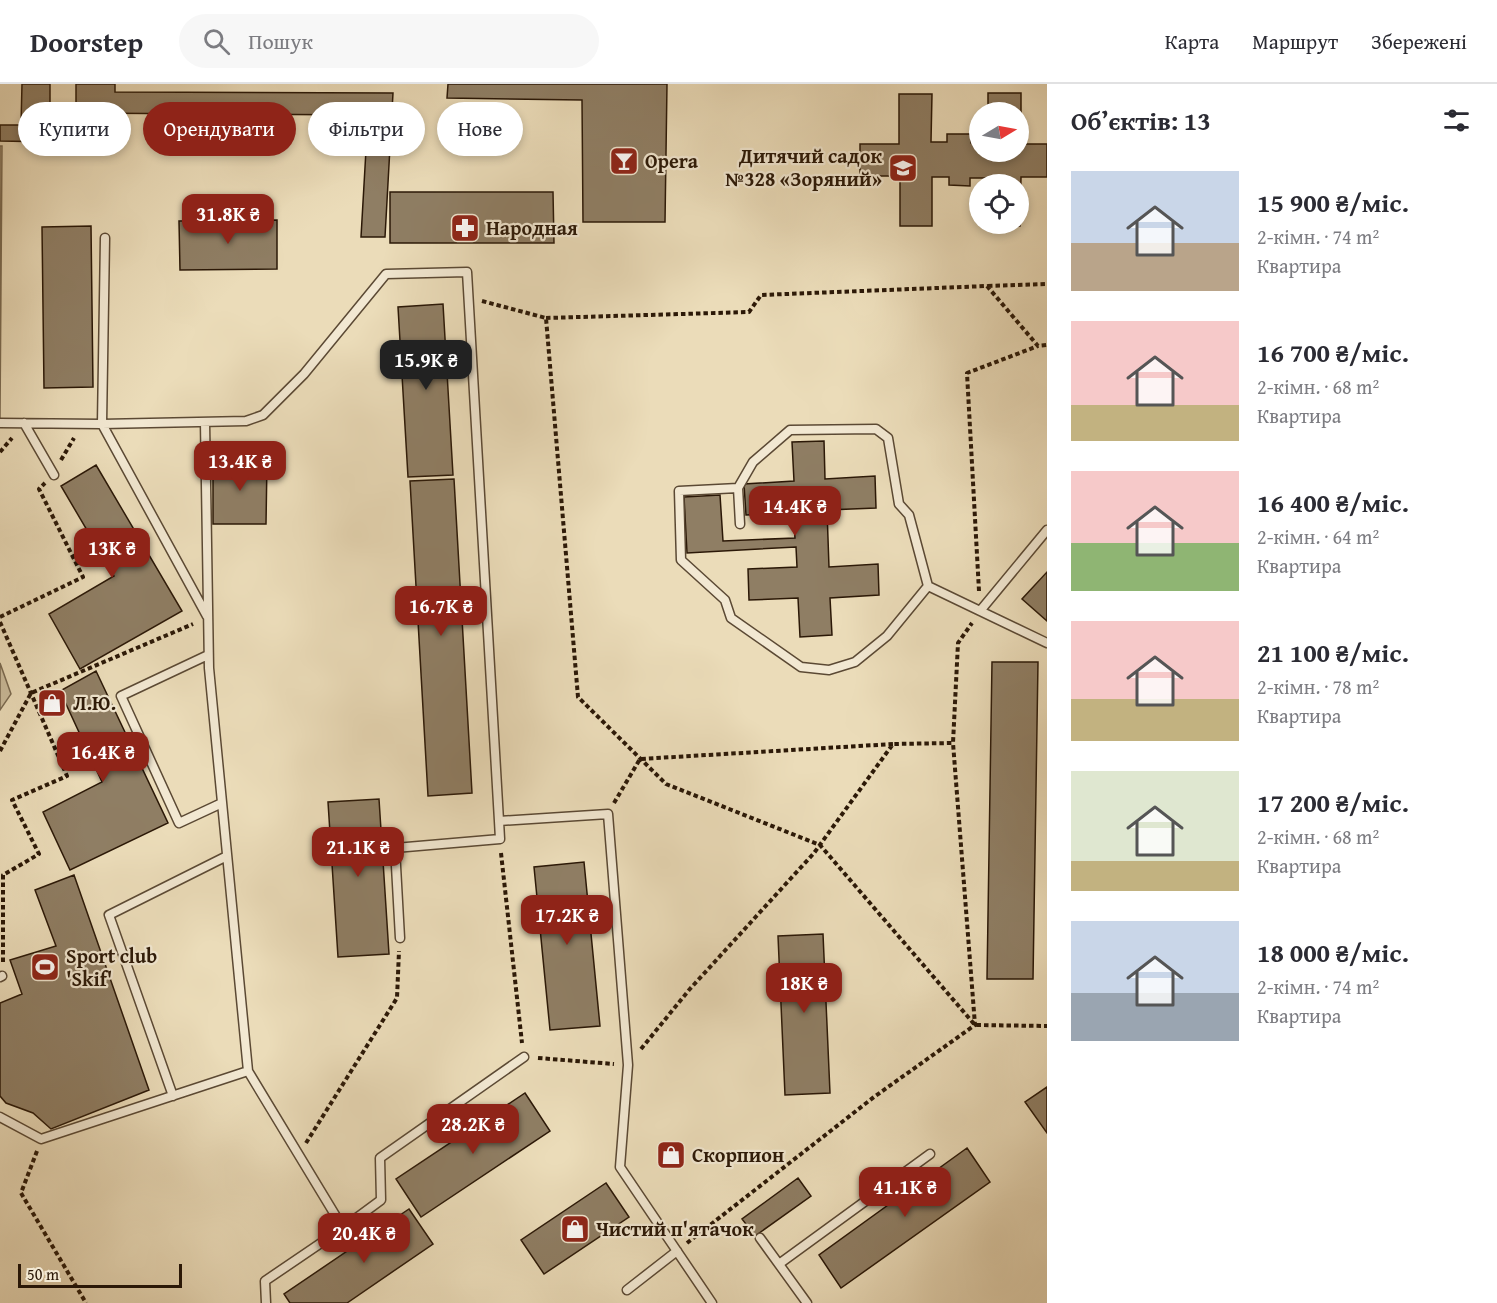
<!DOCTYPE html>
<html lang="uk">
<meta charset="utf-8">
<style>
body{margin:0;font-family:"Gentium Book Plus",serif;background:#f7f7f7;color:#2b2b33;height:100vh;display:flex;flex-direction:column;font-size:22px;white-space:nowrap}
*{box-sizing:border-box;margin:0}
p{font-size:20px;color:#7c7c81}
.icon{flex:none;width:33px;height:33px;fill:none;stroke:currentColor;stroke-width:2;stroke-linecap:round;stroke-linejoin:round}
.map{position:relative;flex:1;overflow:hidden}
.panel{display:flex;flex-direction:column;background:#fff;width:450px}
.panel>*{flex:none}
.hud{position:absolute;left:18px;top:18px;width:570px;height:54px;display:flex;gap:12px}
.needle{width:39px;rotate:80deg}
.controls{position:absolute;left:969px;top:18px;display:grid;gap:12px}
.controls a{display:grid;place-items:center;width:60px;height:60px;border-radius:50%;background:#fff;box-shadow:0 3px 9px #0003;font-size:30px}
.scale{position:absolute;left:18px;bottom:15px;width:164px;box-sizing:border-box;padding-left:6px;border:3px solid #2b1807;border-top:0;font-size:16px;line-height:21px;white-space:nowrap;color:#2b1807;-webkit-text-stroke:4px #f2e8d2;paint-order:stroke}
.price{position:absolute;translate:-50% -51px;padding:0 14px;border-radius:12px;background:#8f2418;color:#fff;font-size:20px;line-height:39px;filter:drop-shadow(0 2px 3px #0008)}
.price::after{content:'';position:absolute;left:50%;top:36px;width:18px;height:14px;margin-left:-9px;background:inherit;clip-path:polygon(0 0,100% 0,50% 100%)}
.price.on{background:#222;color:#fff}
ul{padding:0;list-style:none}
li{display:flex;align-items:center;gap:18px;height:150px;padding:0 24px}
li span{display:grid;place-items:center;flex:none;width:168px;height:120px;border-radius:0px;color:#555}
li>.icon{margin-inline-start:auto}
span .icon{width:72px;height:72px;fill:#fffc;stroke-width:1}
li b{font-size:26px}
h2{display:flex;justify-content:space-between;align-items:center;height:72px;padding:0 24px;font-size:26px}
.pill{padding:0 21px;border-radius:27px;background:#fff;box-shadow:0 3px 9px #0003;font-size:21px;line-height:54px}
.pill.on{background:#8f2418;color:#fff}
header{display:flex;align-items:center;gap:36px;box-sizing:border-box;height:84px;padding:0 30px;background:#fff;border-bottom:2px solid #e1e1e2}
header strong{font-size:28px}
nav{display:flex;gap:33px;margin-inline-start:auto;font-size:21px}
.search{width:420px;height:54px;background:#f7f7f7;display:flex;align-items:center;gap:15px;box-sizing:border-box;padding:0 21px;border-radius:33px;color:#7c7c81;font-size:22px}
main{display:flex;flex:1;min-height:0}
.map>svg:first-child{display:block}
.green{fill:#cabb9b;stroke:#7a6a51;stroke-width:1.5}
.building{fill:#8f7e64;stroke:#2b1807;stroke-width:1.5}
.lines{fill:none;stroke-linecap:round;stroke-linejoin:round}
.lane-casing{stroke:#5b4934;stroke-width:11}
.path{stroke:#2b1807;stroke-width:4;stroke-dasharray:4.5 3;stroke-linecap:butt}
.lane{stroke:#f2e8d2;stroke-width:8}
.labels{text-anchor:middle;stroke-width:4.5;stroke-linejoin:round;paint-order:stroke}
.poi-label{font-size:20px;font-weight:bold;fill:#2b1807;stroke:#f2e8d2;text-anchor:start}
</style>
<header>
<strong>Doorstep</strong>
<div class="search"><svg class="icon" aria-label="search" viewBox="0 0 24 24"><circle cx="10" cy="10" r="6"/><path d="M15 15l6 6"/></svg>Пошук</div>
<nav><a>Карта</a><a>Маршрут</a><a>Збережені</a></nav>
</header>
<main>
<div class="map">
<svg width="1047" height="1219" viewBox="0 0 1047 1219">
<rect width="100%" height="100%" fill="#ebdcb9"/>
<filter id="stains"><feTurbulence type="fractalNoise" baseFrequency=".00333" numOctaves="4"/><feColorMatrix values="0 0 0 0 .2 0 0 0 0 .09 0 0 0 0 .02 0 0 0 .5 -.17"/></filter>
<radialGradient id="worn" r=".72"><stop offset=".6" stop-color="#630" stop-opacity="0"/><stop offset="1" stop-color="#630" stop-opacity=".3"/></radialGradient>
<path class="green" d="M0,62H2L0,335Z
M0,579L11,610L0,626Z"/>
<path class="building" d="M22,0H50V58L0,57V41H21Z
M76,0H115V8L393,9L385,153H361L368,31L76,29Z
M448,0H667L665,138H583L582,16L447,14Z
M988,9H1021V60H1047V93H1021L1020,142H988V140H1018V100H988V94H970V102L949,101V93H932V142H900V92H860V60H899V10H932L931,58H947V50H971V59H980V68H1018V28H988Z
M390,108H553L554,159H390Z
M277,136V185L180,186L179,137Z
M91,142L93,303L44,304L42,143Z
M443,220L453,391L408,393L398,223Z
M824,357L825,395L875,392L876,424L827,426L829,483L878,480L879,511L830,514L832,551L800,553L798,514L749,516L748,485L797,483L796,463L687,469L684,413L720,411L723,457L795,454L793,429L746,431L744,400L794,397L792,358Z
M213,376L267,377L266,440H213Z
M96,381L182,527L80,585L49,530L114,492L61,402Z
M454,395L472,709L428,712L410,397Z
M1047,488V537L1022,515Z
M992,578H1038L1033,895H987Z
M96,587L168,739L70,786L43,728L102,698L60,607Z
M379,715L389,870L338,873L328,718Z
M584,778L600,942L550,946L534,783Z
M74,791L149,1006L51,1045L33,1029L6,1019L0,1012V919L22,910L10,876L56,862L35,806Z
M823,850L830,1009L785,1011L778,852Z
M1047,1003V1049L1025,1018Z
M525,1009L550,1047L421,1133L396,1095Z
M967,1064L990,1098L841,1204L819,1171Z
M798,1094L811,1112L755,1152L742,1135Z
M606,1099L629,1133L544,1190L521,1156Z
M409,1125L433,1160L347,1219H290L284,1210Z"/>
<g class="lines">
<g class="lane-casing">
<path id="lane" d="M105,154L102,340L207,532
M205,338L209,584L248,987L343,1144L381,1116L380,1074L524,973
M0,339L102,340L246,337L263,331L304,290L386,190L467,188L499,737L608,730L628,981L620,1083L712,1219
M24,339L54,391
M738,404L679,407L681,476L725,516L731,534L801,583L829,586L855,578L887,552L928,502
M740,440L738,404L753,378L790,346L876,345L888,354L899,420L909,431L928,502L1047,559
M980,527L1047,446
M208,571L121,612L179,739L222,719
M400,854L395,764L500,755L499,737
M0,893L2,892
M173,1012L109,831L227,772
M0,1033L41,1055L248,987
M760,1154L807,1219
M779,1180L930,1070
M627,1206L677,1167
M266,1219L265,1197L343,1144"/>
</g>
<path class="path" d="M988,202L1047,200
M482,217L546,234L578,613L666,700L820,761L975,941L1047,942
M546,234L749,228L761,211L987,202L1038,262L1047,261
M0,368L12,354
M61,376L74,354
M979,507L967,289L1038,262
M0,533L83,493L39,405L45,399
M0,538L67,692L12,716L39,770L3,791V878
M0,667L31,609L193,540
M614,719L640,675L893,660
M501,769L522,959
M641,965L689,906L814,769L893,660L953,659L958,559L972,539
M538,974L614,980
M306,1059L397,914L399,867
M37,1067L21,1109L86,1219
M687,1159L874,1013L975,941L953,659"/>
<use href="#lane" class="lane"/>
</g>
<defs>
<g id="bar-square" transform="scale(1.5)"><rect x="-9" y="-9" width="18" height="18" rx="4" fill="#8f2418" stroke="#f2e8d2"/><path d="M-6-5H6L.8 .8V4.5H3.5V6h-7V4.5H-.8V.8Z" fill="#fff"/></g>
<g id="school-square" transform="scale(1.5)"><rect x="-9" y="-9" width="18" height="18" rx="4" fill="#8f2418" stroke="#f2e8d2"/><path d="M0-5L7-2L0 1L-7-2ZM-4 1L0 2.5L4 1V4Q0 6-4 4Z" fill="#fff"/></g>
<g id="pharmacy-square" transform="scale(1.5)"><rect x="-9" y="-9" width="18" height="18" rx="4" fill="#8f2418" stroke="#f2e8d2"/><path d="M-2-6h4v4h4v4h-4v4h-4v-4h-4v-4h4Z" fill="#fff"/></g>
<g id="shop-square" transform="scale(1.5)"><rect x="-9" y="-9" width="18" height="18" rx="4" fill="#8f2418" stroke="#f2e8d2"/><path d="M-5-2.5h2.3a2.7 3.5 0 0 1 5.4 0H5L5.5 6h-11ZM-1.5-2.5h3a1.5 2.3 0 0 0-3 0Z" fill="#fff"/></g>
<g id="stadium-square" transform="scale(1.5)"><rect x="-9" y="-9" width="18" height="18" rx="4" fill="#8f2418" stroke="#f2e8d2"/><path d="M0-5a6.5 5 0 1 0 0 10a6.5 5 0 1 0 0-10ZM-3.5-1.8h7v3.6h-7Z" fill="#fff"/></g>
</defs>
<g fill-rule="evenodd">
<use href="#bar-square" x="624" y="77"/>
<use href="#school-square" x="903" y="84"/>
<use href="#pharmacy-square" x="465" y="144"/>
<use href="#shop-square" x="52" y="619"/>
<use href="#stadium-square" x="45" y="883"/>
<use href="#shop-square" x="671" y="1071"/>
<use href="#shop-square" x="575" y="1145"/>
</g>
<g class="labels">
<g class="poi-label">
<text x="882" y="79" text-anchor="end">Дитячий садок<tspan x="882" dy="23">№328 «Зоряний»</tspan></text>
<text x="645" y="84">Opera</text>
<text x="486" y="151">Народная</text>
<text x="73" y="626">Л.Ю.</text>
<text x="66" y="879">Sport club<tspan x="66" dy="23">'Skif'</tspan></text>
<text x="692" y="1078">Скорпион</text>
<text x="596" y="1152">Чистий п'ятачок</text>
</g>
</g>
<rect width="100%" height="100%" filter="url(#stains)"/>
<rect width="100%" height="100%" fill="url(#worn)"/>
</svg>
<div class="controls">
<a><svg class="needle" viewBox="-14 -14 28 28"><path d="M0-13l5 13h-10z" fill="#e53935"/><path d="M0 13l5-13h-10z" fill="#7c7c81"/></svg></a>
<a><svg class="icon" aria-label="locate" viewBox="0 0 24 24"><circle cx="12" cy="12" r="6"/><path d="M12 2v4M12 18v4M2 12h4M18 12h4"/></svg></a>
</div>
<div class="scale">50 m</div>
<b class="price" style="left:228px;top:161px">31.8K ₴</b>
<b class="price on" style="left:426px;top:307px">15.9K ₴</b>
<b class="price" style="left:240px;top:408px">13.4K ₴</b>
<b class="price" style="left:795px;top:453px">14.4K ₴</b>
<b class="price" style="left:112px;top:495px">13K ₴</b>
<b class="price" style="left:441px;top:553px">16.7K ₴</b>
<b class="price" style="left:103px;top:699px">16.4K ₴</b>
<b class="price" style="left:358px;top:794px">21.1K ₴</b>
<b class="price" style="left:567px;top:862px">17.2K ₴</b>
<b class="price" style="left:804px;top:930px">18K ₴</b>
<b class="price" style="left:473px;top:1071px">28.2K ₴</b>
<b class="price" style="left:905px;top:1134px">41.1K ₴</b>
<b class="price" style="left:364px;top:1180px">20.4K ₴</b>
<div class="hud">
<a class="pill">Купити</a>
<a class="pill on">Орендувати</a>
<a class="pill">Фільтри</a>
<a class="pill">Нове</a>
</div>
</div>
<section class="panel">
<h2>Об’єктів: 13<svg class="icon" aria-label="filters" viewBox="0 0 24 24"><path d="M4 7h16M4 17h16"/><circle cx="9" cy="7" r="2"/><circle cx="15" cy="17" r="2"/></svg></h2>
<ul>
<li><span style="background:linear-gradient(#c9d6e8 60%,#b9a48a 0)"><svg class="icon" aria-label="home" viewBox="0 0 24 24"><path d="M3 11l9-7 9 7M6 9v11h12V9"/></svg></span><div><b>15 900 ₴/міс.</b><p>2-кімн. · 74 m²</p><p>Квартира</p></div></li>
<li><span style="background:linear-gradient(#f6c9c9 70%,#c2b280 0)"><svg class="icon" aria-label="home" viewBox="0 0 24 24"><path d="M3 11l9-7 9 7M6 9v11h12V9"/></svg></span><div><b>16 700 ₴/міс.</b><p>2-кімн. · 68 m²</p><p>Квартира</p></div></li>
<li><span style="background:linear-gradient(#f6c9c9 60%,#8fb573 0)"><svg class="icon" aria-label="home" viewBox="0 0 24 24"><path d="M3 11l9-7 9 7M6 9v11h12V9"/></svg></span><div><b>16 400 ₴/міс.</b><p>2-кімн. · 64 m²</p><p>Квартира</p></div></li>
<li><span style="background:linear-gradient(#f6c9c9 65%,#c2b280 0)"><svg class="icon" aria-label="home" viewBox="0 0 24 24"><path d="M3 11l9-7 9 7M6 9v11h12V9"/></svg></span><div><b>21 100 ₴/міс.</b><p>2-кімн. · 78 m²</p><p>Квартира</p></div></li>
<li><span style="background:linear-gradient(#dfe7d0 75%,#c2b280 0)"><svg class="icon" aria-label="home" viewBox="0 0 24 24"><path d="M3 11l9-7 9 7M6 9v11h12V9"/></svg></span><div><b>17 200 ₴/міс.</b><p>2-кімн. · 68 m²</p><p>Квартира</p></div></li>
<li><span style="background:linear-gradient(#c9d6e8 60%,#9aa5b1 0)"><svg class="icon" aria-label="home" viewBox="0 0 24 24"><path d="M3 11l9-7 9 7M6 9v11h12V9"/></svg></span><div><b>18 000 ₴/міс.</b><p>2-кімн. · 74 m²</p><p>Квартира</p></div></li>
</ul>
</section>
</main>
